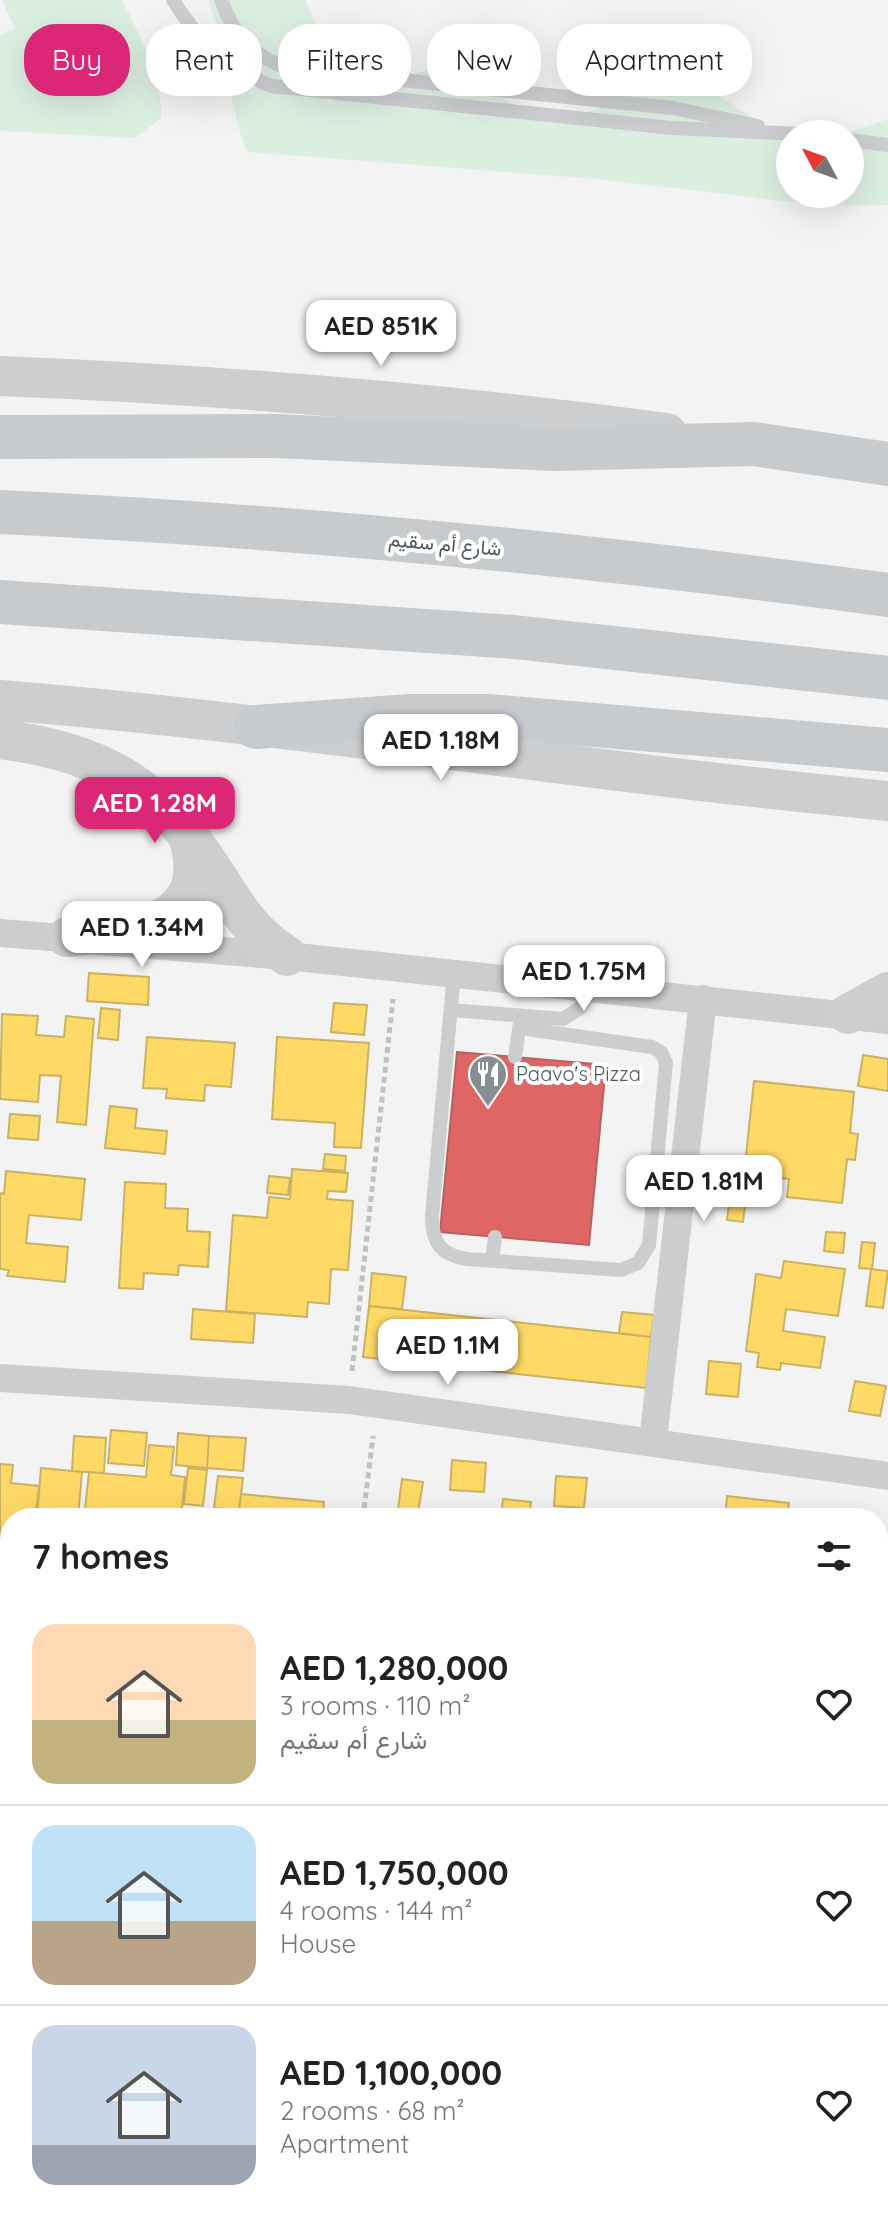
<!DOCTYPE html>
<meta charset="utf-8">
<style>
body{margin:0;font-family:Quicksand,Vazirmatn,sans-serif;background:#f2f2f2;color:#222;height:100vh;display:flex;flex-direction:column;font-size:30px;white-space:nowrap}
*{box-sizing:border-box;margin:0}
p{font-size:26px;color:#767676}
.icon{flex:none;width:44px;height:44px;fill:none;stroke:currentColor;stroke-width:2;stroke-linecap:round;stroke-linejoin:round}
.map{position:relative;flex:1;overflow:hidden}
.drawer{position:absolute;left:0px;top:1508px;width:888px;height:714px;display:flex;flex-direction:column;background:#fff;border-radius:32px 32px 0 0;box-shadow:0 8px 32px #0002}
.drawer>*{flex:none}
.top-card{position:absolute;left:24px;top:24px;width:840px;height:72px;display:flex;gap:16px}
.needle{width:52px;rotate:311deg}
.controls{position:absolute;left:776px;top:120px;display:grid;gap:16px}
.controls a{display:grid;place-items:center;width:88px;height:88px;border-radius:50%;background:#fff;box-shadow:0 8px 32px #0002;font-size:40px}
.price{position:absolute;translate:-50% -68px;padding:0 18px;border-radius:16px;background:#fff;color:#222;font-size:26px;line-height:52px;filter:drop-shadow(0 2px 4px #0008)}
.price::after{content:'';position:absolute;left:50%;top:48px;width:24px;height:18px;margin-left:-12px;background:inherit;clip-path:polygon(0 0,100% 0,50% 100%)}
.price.active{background:#db2777;color:#fff}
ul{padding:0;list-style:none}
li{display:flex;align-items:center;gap:24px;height:200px;padding:0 32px}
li+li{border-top:2px solid #e0e0e0}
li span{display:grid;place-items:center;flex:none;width:224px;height:160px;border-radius:24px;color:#555}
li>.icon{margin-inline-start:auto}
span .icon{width:96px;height:96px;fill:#fffc;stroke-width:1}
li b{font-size:34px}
h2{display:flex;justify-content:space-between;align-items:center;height:96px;padding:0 32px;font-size:34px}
.chip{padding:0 28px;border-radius:32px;background:#fff;box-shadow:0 8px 32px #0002;font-size:28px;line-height:72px}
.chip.active{background:#db2777;color:#fff}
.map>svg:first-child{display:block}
.green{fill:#dbefe1;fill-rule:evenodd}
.homes{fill:#ffd966;stroke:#c9b263;stroke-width:2}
.shops{fill:#e06666;stroke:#b46263;stroke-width:2}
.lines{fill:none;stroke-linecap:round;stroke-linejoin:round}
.path{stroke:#bcc4c1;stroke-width:5;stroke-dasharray:6 4;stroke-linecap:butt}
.lane{stroke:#cbcdce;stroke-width:14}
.street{stroke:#cbcdce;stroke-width:28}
.secondary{stroke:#cccecf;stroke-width:40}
.primary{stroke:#c8cbce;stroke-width:44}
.labels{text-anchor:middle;stroke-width:8;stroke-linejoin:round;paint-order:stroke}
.street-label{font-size:20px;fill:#4c575d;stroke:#fff}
.poi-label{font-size:20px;fill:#4c575d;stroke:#fff;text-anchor:start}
</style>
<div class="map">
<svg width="888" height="2221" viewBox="0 0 888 2221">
<rect width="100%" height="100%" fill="#f3f3f3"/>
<path class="green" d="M2,0H122L157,71L162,118L135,138L0,131V35L15,29Z
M208,0H305L346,88L387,84L439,65L515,105L577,116L651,88L718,95L778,134L852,131L888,119V205L824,206L597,179L247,152C227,103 228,49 208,0ZM790,134H850V194H790Z"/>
<path class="homes" d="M89,973L149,977L148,1005L87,1001Z
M334,1003L367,1005L364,1035L331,1032Z
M101,1008L120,1010L118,1040L98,1038Z
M2,1014L38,1016L36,1035L64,1037L66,1016L94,1019L86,1125L57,1122L61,1076L40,1075L38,1102L0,1099Z
M147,1037L235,1043L231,1087L205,1085L204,1101L166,1098L167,1089L143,1088Z
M277,1037L369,1043L361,1148L334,1147L335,1123L272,1119Z
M863,1055L888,1059V1091L858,1086Z
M754,1081L854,1092L850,1133L858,1134L855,1160L847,1159L842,1203L787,1197L789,1179L744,1174Z
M110,1106L137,1109L135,1128L167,1131L165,1154L105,1148Z
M10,1114L40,1116L38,1140L8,1138Z
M325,1154L346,1156L345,1171L323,1169Z
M292,1169L348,1173L346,1192L328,1191L327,1199L353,1201L348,1270L331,1269L329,1304L308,1302L307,1317L226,1311L233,1215L267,1218L269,1197L290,1199Z
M6,1171L85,1179L81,1220L29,1215L26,1243L68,1247L65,1282L7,1276L9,1270L0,1269V1193L4,1194Z
M269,1176L290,1178L288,1195L267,1193Z
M732,1180L748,1182L743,1222L727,1220Z
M125,1182L166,1184L165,1208L188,1209L187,1231L210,1232L208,1267L179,1265L178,1275L144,1273L143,1289L119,1288Z
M826,1232L845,1233L843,1253L824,1251Z
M862,1242L875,1243L872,1269L859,1268Z
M784,1261L845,1269L838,1316L786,1309L783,1331L825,1337L820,1368L781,1363L780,1370L757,1367L759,1353L746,1351L756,1274L781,1278Z
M871,1269L888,1271L883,1308L866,1306Z
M372,1273L406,1277L402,1309L369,1306Z
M369,1306L651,1337L646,1388L363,1357Z
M193,1309L255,1314L253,1343L191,1339Z
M622,1312L654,1315L651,1337L619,1333Z
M709,1361L741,1364L738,1397L706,1394Z
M855,1381L886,1386L880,1416L849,1411Z
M111,1430L147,1433L144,1466L108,1463Z
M178,1433L209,1436L207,1468L176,1465Z
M74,1436L106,1438L104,1473L72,1471Z
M209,1436L246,1438L243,1471L207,1468Z
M149,1445L174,1447L171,1475L185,1477L181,1518H84L89,1472L146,1477Z
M452,1460L486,1463L484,1492L450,1490Z
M0,1464L13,1465L11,1483L39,1486L35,1518H10V1568L0,1566Z
M41,1468L82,1472L78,1518H37Z
M188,1468L207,1470L203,1506L184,1504Z
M218,1476L243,1478L239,1511L214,1508Z
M556,1476L587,1478L584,1508L554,1506Z
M402,1479L423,1482L418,1513L452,1518H397Z
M241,1494L324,1502L323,1518H238Z
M727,1496L789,1503L787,1518H725Z
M503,1499L531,1502L529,1518H501Z
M0,1618L10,1619V1710L0,1709Z
M878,1665L888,1667V1697L878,1696Z
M10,1882V1979L3,1978Z
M0,1997H10V2020L0,2019Z
M888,2006V2079L878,2077Z
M0,2046L10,2047V2137L0,2136Z
M878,2130L888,2131V2221H847L849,2212H878Z
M170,2212H200L199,2221H169Z
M409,2212H441L440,2221H408Z
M515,2212H545L544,2221H514Z
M741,2212H790L789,2219Z"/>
<path class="shops" d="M457,1052L606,1065L589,1245L440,1232Z"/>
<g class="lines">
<path class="path" d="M352,1371L393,999
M363,1518L373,1436
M286,2221L287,2212"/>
<path class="lane" d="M173,0C197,40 228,67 271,86L672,128L800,134
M221,0C234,35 252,56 287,68L673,108L758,126
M850,140L888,145
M454,973L432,1216C432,1242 440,1255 467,1259L621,1270L638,1263L649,1245L666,1063L661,1052L652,1047L520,1028
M451,1010L563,1019L580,1008L590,987
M515,1057L520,1022
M492,1260L495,1237"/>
<path class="street" d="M0,933L287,956L888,1020
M0,1378L349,1400L888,1476
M653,1441L703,999
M0,1808L10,1809
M878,1896L888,1897"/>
<path class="secondary" d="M0,376C223,385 445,403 667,433
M0,700C297,724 591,773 888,801
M0,739C95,751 155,782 208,863C235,903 245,928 287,956
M67,937C131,931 218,927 187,832
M848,1014L888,992"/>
<path class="primary" d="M0,437L276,436L554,449L754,444L888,464
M0,512C297,526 593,555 888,595
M0,602L514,637L888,678
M256,727L411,716H488L888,750"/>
</g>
<defs>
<g id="restaurant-pin" transform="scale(2)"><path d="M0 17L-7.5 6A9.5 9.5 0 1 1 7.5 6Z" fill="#868e92" stroke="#fff"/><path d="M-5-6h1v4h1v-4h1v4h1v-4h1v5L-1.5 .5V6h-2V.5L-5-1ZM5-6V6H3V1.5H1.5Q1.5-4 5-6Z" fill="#fff"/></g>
</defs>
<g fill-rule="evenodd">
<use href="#restaurant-pin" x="488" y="1074"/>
</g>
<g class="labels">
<g class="street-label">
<text transform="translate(445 544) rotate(5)" y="7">شارع أم سقيم</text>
</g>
<g class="poi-label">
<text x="516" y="1081">Paavo's Pizza</text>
</g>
</g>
</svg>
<div class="controls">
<a><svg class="needle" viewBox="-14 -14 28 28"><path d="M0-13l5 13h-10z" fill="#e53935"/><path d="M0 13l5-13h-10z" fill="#767676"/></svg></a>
</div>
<b class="price" style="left:381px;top:368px">AED 851K</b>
<b class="price" style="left:441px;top:782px">AED 1.18M</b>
<b class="price active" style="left:155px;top:845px">AED 1.28M</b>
<b class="price" style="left:142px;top:969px">AED 1.34M</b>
<b class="price" style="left:584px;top:1013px">AED 1.75M</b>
<b class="price" style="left:704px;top:1223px">AED 1.81M</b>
<b class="price" style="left:448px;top:1387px">AED 1.1M</b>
<div class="top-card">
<a class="chip active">Buy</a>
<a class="chip">Rent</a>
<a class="chip">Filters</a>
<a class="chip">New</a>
<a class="chip">Apartment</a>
</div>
<section class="drawer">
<h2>7 homes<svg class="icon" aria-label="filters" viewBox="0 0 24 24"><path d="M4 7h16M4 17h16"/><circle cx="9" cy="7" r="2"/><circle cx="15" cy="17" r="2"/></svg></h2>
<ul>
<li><span style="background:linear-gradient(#ffd9b3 60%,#c2b280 0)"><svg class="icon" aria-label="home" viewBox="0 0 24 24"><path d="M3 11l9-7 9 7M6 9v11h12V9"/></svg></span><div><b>AED 1,280,000</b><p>3 rooms · 110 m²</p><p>شارع أم سقيم</p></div><svg class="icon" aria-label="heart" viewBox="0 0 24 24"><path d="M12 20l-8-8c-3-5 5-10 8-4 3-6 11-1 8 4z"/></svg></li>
<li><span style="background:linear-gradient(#bfe0f5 60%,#b9a48a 0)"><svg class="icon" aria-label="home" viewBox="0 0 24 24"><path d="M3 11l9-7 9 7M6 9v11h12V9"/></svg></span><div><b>AED 1,750,000</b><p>4 rooms · 144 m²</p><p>House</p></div><svg class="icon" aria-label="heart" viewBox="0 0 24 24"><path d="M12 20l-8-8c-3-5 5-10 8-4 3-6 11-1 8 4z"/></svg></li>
<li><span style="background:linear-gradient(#c9d6e8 75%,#9aa5b1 0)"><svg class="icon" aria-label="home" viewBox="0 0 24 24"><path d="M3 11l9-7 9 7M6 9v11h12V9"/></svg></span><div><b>AED 1,100,000</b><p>2 rooms · 68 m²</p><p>Apartment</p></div><svg class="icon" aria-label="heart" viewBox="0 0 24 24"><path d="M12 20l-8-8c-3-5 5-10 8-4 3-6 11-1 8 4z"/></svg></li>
</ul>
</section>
</div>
